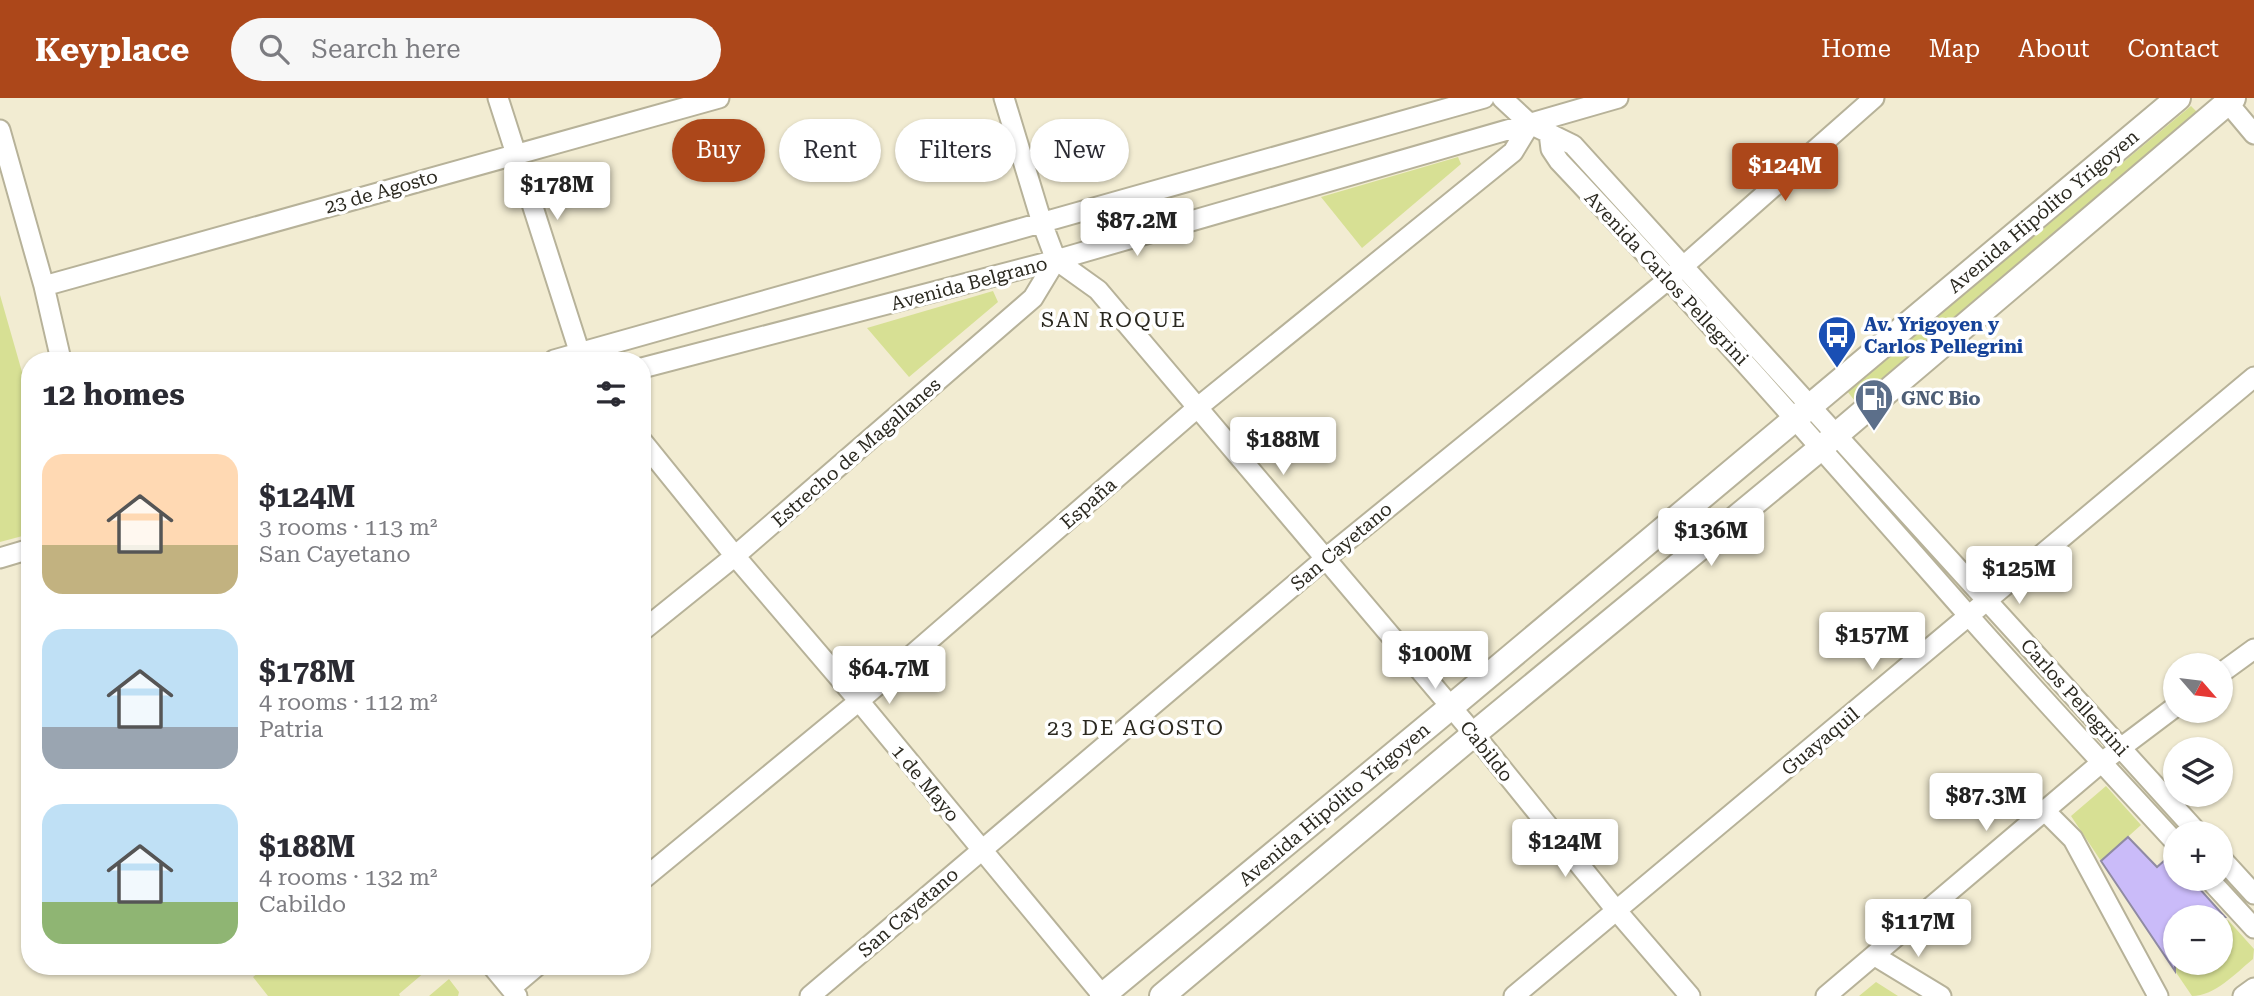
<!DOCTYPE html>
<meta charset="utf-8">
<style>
body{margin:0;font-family:"Roboto Serif",serif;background:#f7f7f7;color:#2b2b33;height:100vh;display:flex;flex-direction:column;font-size:26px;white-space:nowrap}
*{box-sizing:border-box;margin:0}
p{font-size:23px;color:#7c7c81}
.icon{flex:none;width:38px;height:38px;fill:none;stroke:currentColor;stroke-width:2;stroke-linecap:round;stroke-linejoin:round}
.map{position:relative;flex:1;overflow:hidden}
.panel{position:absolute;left:21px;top:254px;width:630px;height:623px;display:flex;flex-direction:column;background:#fff;border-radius:28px;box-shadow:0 2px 5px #0004}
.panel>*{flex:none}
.hud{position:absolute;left:672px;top:21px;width:665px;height:63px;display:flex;gap:14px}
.needle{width:46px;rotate:118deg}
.tools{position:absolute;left:2163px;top:555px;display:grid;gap:14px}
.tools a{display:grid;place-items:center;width:70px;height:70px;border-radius:50%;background:#fff;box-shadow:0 2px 5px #0004;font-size:35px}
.price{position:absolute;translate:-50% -60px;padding:0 16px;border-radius:7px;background:#fff;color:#222;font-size:23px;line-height:46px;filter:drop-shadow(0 2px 4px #0008)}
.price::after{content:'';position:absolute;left:50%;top:42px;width:21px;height:16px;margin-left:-10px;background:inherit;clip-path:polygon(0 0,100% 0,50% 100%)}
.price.selected{background:#ac471a;color:#fff}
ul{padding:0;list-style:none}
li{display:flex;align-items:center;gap:21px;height:175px;padding:0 21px}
li span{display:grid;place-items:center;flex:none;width:196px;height:140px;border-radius:21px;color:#555}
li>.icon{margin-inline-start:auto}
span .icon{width:84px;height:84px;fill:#fffc;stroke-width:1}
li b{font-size:30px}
h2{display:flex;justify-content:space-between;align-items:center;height:84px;padding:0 21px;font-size:30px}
.tag{padding:0 24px;border-radius:32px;background:#fff;box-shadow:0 2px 5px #0004;font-size:24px;line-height:63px}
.tag.selected{background:#ac471a;color:#fff}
header{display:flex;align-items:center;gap:42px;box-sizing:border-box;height:98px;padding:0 35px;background:#ac471a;color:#fff}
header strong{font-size:33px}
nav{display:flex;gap:38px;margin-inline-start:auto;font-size:24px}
.search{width:490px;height:63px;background:#f7f7f7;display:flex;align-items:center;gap:18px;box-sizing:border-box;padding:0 24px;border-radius:38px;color:#7c7c81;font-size:26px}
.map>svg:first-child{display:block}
.green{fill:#d7e094}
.building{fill:#cabbf9;stroke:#908ba3;stroke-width:2}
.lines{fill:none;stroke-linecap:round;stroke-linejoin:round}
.minor-casing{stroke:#b7b299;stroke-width:23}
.tertiary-casing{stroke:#b7b299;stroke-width:28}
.minor{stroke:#fff;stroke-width:19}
.tertiary{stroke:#fff;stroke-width:24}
.labels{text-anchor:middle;stroke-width:7;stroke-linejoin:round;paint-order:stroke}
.street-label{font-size:19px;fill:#2b2920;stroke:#fff}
.transit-label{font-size:19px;font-weight:bold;fill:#164399;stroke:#fff;text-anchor:start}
.service-label{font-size:19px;font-weight:bold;fill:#4e5e75;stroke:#fff;text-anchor:start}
.neighbourhood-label{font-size:21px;letter-spacing:2px;fill:#2b2920;stroke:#fff}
</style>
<header>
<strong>Keyplace</strong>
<div class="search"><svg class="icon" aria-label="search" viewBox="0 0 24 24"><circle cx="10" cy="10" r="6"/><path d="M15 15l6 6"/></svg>Search here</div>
<nav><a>Home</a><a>Map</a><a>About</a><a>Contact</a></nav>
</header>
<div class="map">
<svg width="2254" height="898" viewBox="0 0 2254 898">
<rect width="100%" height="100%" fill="#f2ecd2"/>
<path class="green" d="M2191,8L2197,14L1855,303L1847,293Z
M1458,59L1461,66L1362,150L1321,99Z
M993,193L998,204L909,279L867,230Z
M0,197L30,302V436L0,444Z
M2106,688L2141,727L2101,763L2071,718Z
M2228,822L2254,851L2253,861C2236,875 2215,898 2192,898L2171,867L2175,864H2221V828Z
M266,868H432L399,896L400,898H268L253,879Z
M449,881L459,894L458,898H429Z
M1876,884L1898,898H1859Z"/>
<path class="building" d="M2128,739L2157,769L2172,756H2175V780H2190L2225,819H2175V873L2101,763Z"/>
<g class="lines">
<g class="minor-casing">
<path id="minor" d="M498,0L582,262
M1004,0L1042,125L1056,162
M1502,0L1530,26L1573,47L2198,735
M2228,5L2254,36
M0,32L44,188L61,262
M1549,35L1551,51L1559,63C1699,211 1833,364 1968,517C2036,594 2106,669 2175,744
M1056,162L1098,192L1474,636L1616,812L1690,898
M44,188L719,0
M554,262L1484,0
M642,270L1056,162L1618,0
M642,343L735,458L859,603L1103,898
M0,460L30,451
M642,533L735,458L1033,200L1056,162
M2221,575L2254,551
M2044,712L2073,741L2158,898
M2221,760L2254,796
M2208,780L2254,830
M642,782L859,603L1197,310L1513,54L1530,26
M1875,858L1941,898
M492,868L517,898
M511,890L537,868
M810,898L1326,460L1670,180L1874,0
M1514,898L2254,279
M1826,898L2102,664L2175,609
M2243,898L2254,890"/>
</g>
<g class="tertiary-casing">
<path id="tertiary" d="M1102,898L1451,609L2178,0
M1162,898L1474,636L1822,349L2233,0"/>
</g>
<use href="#minor" class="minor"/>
<use href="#tertiary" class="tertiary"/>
</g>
<defs>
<g id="bus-pin" transform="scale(2.0125)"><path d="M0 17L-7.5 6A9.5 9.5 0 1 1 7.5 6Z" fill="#1a4fb4" stroke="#fff"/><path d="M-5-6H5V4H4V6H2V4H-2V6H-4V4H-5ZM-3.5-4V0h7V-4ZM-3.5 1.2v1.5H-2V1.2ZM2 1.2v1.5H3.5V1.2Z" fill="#fff"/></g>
<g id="fuel-pin" transform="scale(2.0125)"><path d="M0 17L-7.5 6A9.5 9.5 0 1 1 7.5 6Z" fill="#5c6f8a" stroke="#fff"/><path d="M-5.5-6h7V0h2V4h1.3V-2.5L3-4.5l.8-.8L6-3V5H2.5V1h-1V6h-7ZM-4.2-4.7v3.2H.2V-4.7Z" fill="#fff"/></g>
</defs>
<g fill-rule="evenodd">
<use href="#bus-pin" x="1837" y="237"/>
<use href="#fuel-pin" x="1874" y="300"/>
</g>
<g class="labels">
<g class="street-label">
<text transform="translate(381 93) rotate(-16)" y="7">23 de Agosto</text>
<text transform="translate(2043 113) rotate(-40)" y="7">Avenida Hipólito Yrigoyen</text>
<text transform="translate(1667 180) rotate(47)" y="7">Avenida Carlos Pellegrini</text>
<text transform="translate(969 185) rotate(-15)" y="7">Avenida Belgrano</text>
<text transform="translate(856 354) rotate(-41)" y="7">Estrecho de Magallanes</text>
<text transform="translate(1088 405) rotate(-41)" y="7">España</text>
<text transform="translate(1341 448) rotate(-40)" y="7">San Cayetano</text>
<text transform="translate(2075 599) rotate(48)" y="7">Carlos Pellegrini</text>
<text transform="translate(1820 643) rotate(-40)" y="7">Guayaquil</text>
<text transform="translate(1487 653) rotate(51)" y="7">Cabildo</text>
<text transform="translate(926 685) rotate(50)" y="7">1 de Mayo</text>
<text transform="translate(1334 706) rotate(-40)" y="7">Avenida Hipólito Yrigoyen</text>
<text transform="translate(908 814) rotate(-41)" y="7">San Cayetano</text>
</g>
<g class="transit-label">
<text x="1864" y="233">Av. Yrigoyen y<tspan x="1864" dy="22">Carlos Pellegrini</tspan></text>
</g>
<g class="service-label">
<text x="1901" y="307">GNC Bio</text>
</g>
<g class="neighbourhood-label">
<text x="1114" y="229">SAN ROQUE</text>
<text x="1136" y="637">23 DE AGOSTO</text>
</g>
</g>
</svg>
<div class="tools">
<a><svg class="needle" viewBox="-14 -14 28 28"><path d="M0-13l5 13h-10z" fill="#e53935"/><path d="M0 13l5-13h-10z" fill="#7c7c81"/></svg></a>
<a><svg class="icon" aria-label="layers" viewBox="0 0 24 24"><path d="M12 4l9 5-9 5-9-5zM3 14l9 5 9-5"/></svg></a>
<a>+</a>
<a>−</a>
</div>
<b class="price selected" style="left:1785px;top:105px">$124M</b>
<b class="price" style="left:557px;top:124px">$178M</b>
<b class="price" style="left:1137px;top:160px">$87.2M</b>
<b class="price" style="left:1283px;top:379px">$188M</b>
<b class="price" style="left:1711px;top:470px">$136M</b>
<b class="price" style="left:2019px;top:508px">$125M</b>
<b class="price" style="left:1872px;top:574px">$157M</b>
<b class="price" style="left:1435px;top:593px">$100M</b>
<b class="price" style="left:889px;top:608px">$64.7M</b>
<b class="price" style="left:1986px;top:735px">$87.3M</b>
<b class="price" style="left:1565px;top:781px">$124M</b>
<b class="price" style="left:1918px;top:861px">$117M</b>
<div class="hud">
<a class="tag selected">Buy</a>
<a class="tag">Rent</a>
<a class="tag">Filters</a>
<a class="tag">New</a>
</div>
<section class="panel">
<h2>12 homes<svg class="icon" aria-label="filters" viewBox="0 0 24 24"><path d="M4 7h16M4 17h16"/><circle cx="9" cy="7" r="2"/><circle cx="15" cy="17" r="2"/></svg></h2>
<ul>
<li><span style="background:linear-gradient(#ffd9b3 65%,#c2b280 0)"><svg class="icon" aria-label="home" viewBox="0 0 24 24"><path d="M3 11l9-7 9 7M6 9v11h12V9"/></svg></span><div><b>$124M</b><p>3 rooms · 113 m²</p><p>San Cayetano</p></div></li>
<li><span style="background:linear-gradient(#bfe0f5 70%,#9aa5b1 0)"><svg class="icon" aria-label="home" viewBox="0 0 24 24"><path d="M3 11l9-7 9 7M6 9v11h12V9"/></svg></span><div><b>$178M</b><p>4 rooms · 112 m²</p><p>Patria</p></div></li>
<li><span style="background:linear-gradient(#bfe0f5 70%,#8fb573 0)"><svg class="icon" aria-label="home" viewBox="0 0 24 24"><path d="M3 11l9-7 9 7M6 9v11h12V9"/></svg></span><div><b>$188M</b><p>4 rooms · 132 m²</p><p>Cabildo</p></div></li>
</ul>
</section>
</div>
